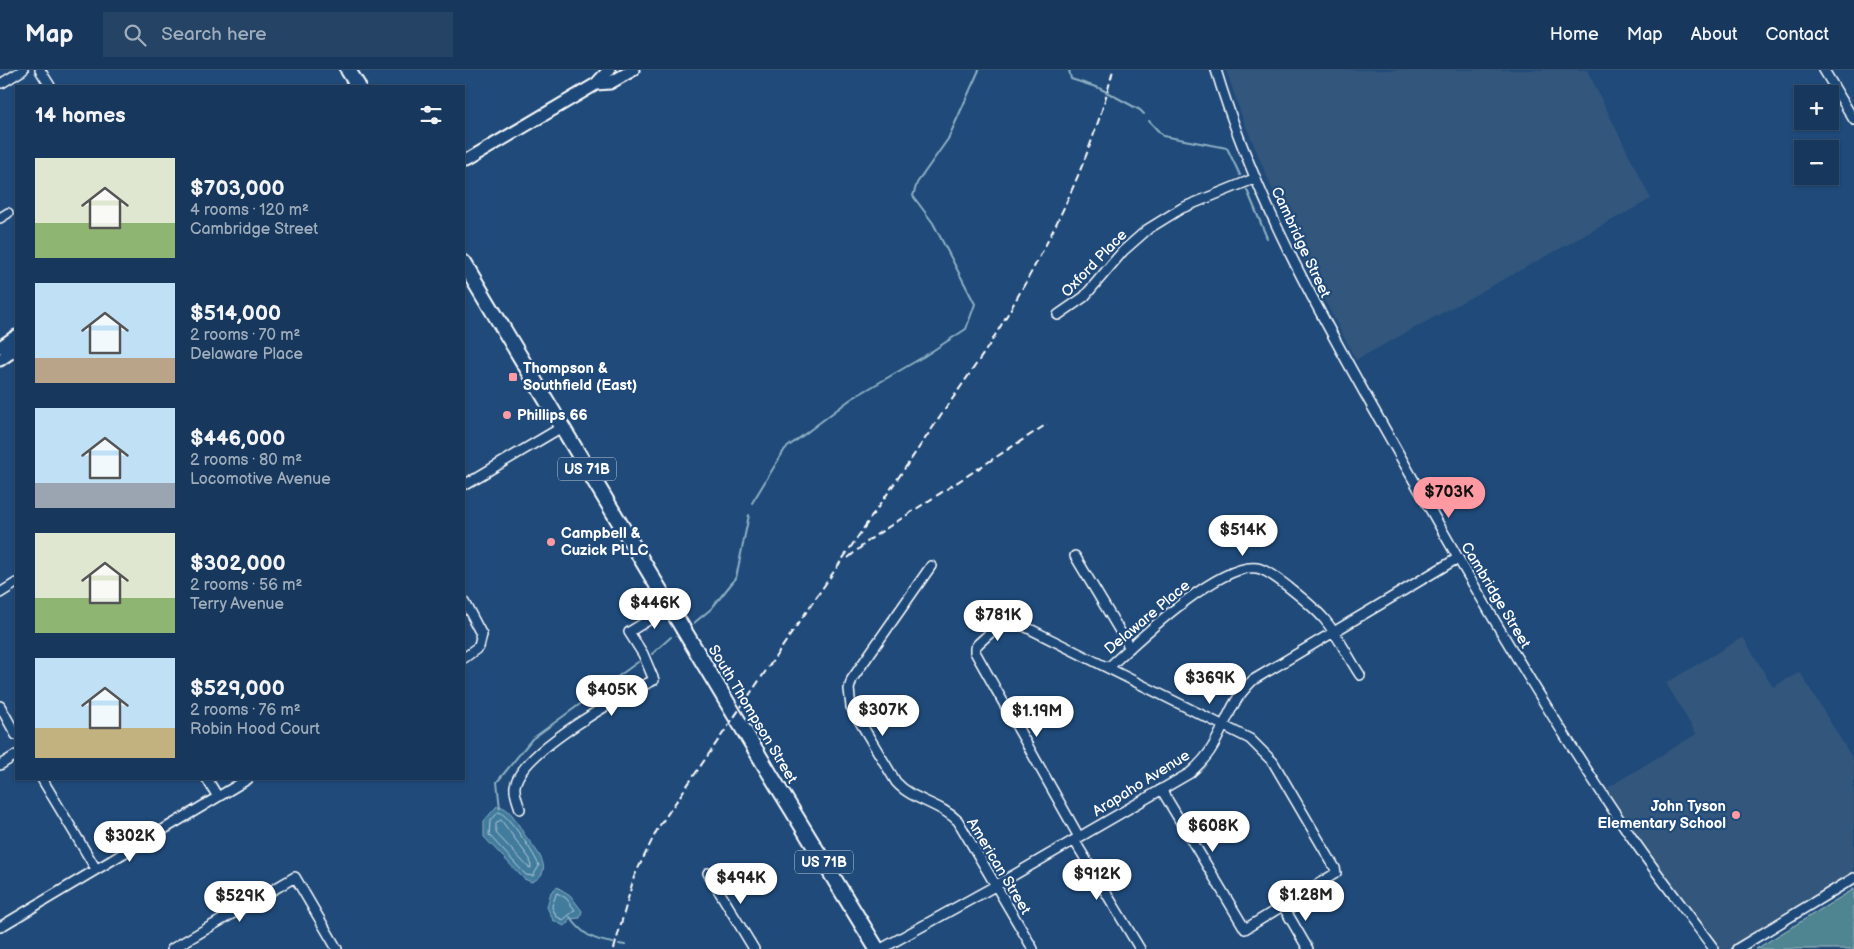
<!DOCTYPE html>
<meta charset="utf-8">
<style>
body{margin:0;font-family:"Balsamiq Sans",sans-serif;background:#244365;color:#f1f3f6;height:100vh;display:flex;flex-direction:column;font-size:19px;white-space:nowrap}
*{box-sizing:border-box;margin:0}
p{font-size:16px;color:#9eacbb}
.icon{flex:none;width:28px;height:28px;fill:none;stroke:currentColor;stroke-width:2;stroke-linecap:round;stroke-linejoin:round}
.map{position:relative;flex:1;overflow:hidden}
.side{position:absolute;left:15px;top:15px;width:450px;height:695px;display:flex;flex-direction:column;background:#17385c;border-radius:0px;box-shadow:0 1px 4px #0004,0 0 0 1px #365272}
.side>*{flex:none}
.tools{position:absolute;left:1794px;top:15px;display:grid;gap:10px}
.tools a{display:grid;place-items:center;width:45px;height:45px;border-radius:0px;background:#17385c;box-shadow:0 1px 4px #0004,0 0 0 1px #365272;font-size:25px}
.price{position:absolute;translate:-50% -42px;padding:0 11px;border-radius:18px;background:#fff;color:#222;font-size:16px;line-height:32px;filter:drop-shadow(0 1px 2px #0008)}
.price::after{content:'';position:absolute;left:50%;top:30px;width:15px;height:11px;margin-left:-8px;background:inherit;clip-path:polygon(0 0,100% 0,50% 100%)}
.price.active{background:#ff9aa2;color:#111}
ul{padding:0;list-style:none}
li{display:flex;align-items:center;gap:15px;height:125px;padding:0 20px}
li span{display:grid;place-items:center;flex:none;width:140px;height:100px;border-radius:0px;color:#555}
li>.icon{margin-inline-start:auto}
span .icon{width:60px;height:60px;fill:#fffc;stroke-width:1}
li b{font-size:21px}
h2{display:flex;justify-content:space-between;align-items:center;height:60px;padding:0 20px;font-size:21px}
header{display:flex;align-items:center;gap:30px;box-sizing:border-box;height:70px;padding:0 25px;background:#17385c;border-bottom:1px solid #365272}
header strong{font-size:24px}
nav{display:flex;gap:28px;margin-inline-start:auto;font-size:18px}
.search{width:350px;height:45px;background:#244365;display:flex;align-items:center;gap:12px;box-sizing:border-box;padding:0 18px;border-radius:0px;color:#9eacbb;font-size:19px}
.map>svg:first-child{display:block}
.built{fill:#33567c}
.green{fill:#508491;stroke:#a8c2c8}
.water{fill:#437b9d;stroke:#8eb0c4}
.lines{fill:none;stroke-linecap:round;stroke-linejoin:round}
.shore{stroke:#b4cad8;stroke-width:1}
.stream{stroke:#8eb0c4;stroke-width:2}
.minor-casing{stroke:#fff;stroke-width:12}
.major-casing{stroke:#fff;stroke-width:15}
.highway-casing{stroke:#fff;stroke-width:18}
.minor{stroke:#1f4a7a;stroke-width:9}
.major{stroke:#1f4a7a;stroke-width:11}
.highway{stroke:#1f4a7a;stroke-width:14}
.rail{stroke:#fff;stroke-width:2;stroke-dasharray:8 4;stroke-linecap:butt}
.poi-dot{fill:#ff9aa2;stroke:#1f4a7a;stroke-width:2}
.labels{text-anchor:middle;stroke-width:4.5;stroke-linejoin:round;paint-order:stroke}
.shield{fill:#1f4a7a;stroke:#bcc9d7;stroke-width:1}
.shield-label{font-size:14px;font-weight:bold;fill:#fff}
.street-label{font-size:15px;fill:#fff;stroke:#1f4a7a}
.poi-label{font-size:15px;font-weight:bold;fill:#fff;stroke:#1f4a7a;text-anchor:start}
</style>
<header>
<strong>Map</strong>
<div class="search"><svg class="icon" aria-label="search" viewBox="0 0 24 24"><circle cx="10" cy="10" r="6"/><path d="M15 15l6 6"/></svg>Search here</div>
<nav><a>Home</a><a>Map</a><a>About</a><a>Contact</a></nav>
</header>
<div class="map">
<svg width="1854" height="879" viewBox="0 0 1854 879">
<rect width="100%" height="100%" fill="#1f4a7a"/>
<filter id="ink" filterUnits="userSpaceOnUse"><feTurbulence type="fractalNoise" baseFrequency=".02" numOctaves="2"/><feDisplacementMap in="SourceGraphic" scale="10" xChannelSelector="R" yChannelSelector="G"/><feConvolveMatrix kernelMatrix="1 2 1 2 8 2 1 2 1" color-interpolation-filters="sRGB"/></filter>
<g filter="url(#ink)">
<path class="built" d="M1226,0H1587L1651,129L1356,290L1297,178L1242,47Z
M1743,567L1773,617L1800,602L1854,691V808L1737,879H1714L1602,721L1696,664L1666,613Z"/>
<path class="green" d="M1854,819V879H1756Z"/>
<path class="water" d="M497,736C511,737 517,753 524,764C533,777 558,800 532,812L524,809L484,767V751Z
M557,817L570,825L582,841L580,848L570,849L569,853L564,856L553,850L547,837L551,822Z"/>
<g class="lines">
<path class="shore" d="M499,742C508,744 536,786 539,796L533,806L526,805L489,765L490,752Z
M501,750L530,789L531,798L528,797L496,763V754Z
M557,823L566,828L575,840L563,850L556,846L552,837Z"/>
<path class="stream" d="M1069,0L1071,9L1099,18L1140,40L1144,44
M1149,51L1163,66L1227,78L1240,105
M1247,120L1267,168
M752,433L785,379L851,329L923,287L966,259L975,234L933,153L913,126L917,113L948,69L979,0
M694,553L711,539L736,508L749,445
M652,584L671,567
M500,738L497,712L532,669L638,592
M570,847C582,864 593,870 613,873
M619,874L625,875"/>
<g class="minor-casing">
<path id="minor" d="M40,0L50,16
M1216,0C1256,134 1326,255 1395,377C1469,509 1546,642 1632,768C1658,806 1687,842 1714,879
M1824,0L1854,50
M2,13L23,0
M0,148L8,143
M1058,245L1084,227L1123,181L1148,159L1182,138L1256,108
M464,415L562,357
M1075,486L1130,578
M931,496L852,609L849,619L851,637L896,712C913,731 940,733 958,751L1033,879
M0,523L16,513
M464,531L482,565L479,577L464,588
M1108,598C1136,572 1219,492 1257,498C1271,500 1315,538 1325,550C1339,567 1348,587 1360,605
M0,636L16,665
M0,695L16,685
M42,709L96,799
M207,709L218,727
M520,739C518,732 514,724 515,716C521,681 623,625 654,610L643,584L629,562L670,537
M1079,767L975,582V578L978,574L1002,552L1012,550L1250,669L1273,692L1335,798L1336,803L1245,859L1161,719
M1074,770L1140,879
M708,803L754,879
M1283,836L1308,879
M0,857L248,709
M172,879L295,807L337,879
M881,879L995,816L1190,703C1199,695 1207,687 1213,676C1229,649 1228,635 1253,610L1458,488
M1737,879L1854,808"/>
</g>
<g class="major-casing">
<path id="major" d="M596,14L609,0
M464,92L596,14L610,13L633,0
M0,277L16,266
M0,290L16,279"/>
</g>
<g class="highway-casing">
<path id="highway" d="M348,0L358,16
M464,193L770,704L877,879"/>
</g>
<use href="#minor" class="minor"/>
<use href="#major" class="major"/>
<use href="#highway" class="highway"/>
<path class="rail" d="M848,488L873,467L1047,354
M614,879L634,807L658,758L988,277C1041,190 1089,99 1113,0"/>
</g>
</g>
<g class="poi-dot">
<rect x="508" y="302" width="10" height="10" rx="2.5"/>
<circle cx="507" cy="345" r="5"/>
<circle cx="551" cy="472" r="5"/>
<circle cx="1736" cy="745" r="5"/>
</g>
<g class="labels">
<g class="shield">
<rect x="558" y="387.5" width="58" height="23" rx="4"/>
<rect x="795" y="780.5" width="58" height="23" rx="4"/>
</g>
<g class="shield-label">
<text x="587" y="404">US 71B</text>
<text x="824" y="797">US 71B</text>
</g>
<g class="street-label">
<text transform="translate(1301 172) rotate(65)" y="5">Cambridge Street</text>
<text transform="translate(1094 193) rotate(-46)" y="5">Oxford Place</text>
<text transform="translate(1496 525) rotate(59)" y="5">Cambridge Street</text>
<text transform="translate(1147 547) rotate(-40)" y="5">Delaware Place</text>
<text transform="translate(753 644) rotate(59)" y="5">South Thompson Street</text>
<text transform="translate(1141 713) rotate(-32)" y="5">Arapaho Avenue</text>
<text transform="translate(999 796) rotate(59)" y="5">American Street</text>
</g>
<g class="poi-label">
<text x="523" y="303">Thompson &amp;<tspan x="523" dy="17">Southfield (East)</tspan></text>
<text x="517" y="350">Phillips 66</text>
<text x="561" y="468">Campbell &amp;<tspan x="561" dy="17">Cuzick PLLC</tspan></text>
<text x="1726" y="741" text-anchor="end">John Tyson<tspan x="1726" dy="17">Elementary School</tspan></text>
</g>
</g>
</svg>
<div class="tools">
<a>+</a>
<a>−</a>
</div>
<b class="price active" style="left:1449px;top:449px">$703K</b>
<b class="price" style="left:1243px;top:487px">$514K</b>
<b class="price" style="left:655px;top:560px">$446K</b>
<b class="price" style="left:998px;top:572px">$781K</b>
<b class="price" style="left:1210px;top:635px">$369K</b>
<b class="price" style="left:612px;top:647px">$405K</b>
<b class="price" style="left:883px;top:667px">$307K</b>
<b class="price" style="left:1037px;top:668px">$1.19M</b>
<b class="price" style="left:1213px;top:783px">$608K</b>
<b class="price" style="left:130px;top:793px">$302K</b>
<b class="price" style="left:1097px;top:831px">$912K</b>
<b class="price" style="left:741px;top:835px">$494K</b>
<b class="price" style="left:1306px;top:852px">$1.28M</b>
<b class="price" style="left:240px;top:853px">$529K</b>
<section class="side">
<h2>14 homes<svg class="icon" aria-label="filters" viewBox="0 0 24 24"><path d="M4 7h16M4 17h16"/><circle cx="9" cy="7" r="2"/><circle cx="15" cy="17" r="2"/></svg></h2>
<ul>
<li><span style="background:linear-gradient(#dfe7d0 65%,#8fb573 0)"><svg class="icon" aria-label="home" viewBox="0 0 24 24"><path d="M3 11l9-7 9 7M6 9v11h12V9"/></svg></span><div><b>$703,000</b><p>4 rooms · 120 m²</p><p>Cambridge Street</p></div></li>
<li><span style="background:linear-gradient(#bfe0f5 75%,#b9a48a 0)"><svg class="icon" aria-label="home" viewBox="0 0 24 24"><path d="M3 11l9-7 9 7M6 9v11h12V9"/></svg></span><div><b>$514,000</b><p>2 rooms · 70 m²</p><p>Delaware Place</p></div></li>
<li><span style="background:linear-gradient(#bfe0f5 75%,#9aa5b1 0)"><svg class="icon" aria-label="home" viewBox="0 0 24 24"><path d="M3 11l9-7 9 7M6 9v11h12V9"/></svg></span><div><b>$446,000</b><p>2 rooms · 80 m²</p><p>Locomotive Avenue</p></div></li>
<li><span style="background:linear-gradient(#dfe7d0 65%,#8fb573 0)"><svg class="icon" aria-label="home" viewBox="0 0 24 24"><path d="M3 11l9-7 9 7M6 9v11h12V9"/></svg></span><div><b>$302,000</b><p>2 rooms · 56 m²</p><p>Terry Avenue</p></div></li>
<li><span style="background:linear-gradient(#bfe0f5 70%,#c2b280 0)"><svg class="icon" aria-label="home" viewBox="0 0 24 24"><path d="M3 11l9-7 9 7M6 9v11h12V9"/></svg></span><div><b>$529,000</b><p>2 rooms · 76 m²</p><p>Robin Hood Court</p></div></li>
</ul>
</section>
</div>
